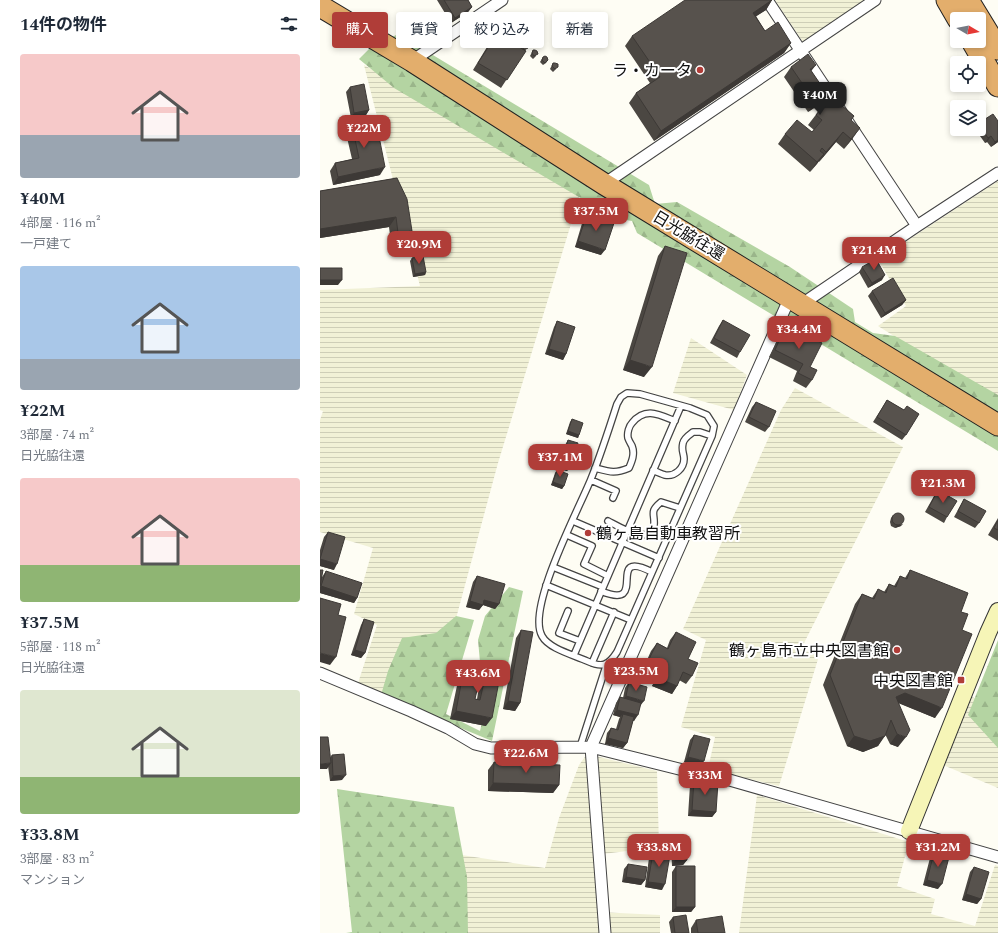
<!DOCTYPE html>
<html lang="ja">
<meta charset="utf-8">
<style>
body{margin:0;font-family:Spectral,"Noto Sans JP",serif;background:#f6f6f7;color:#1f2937;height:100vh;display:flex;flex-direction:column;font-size:15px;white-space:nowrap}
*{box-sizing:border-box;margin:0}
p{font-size:13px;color:#747a83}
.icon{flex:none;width:22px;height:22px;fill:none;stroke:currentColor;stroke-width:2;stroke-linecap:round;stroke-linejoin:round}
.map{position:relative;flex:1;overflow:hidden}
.side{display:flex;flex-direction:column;background:#fff;width:320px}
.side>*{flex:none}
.banner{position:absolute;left:12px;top:12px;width:380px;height:36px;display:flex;gap:8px}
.needle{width:26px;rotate:100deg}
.fabs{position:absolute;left:630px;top:12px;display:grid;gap:8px}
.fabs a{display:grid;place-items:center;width:36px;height:36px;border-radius:4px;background:#fff;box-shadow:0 2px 6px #0003;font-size:20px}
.price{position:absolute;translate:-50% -34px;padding:0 9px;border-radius:8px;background:#b03d38;color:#fff;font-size:13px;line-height:26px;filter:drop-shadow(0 1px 2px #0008)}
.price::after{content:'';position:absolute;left:50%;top:24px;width:12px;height:9px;margin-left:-6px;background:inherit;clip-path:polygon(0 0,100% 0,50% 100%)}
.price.current{background:#222;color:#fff}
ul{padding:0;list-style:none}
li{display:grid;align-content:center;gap:8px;height:212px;padding:0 20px}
li span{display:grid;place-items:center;height:124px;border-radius:4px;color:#555}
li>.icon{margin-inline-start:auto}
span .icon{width:72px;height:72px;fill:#fffc;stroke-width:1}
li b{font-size:17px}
h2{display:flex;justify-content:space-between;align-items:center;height:48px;padding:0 20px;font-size:17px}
.chip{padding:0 14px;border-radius:4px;background:#fff;box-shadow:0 2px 6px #0003;font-size:14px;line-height:36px}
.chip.current{background:#b03d38;color:#fff}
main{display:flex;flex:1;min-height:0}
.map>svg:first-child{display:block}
.farmland{fill:url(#farmland-rules)}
.forest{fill:url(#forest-firs)}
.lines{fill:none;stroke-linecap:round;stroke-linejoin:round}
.lane-casing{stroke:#434343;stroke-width:8}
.street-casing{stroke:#434343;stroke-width:13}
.secondary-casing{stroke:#323232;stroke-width:18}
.highway-casing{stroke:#212121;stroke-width:23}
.lane{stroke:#fff;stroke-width:5.5}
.street{stroke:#fff;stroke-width:11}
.secondary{stroke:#f6f5b7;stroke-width:16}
.highway{stroke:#e3ae6c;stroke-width:21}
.wall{fill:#4b4742}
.shaded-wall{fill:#3d3936}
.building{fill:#57524d;stroke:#3d3936}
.poi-dot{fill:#b03d38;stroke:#fff;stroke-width:1.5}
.labels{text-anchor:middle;stroke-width:4;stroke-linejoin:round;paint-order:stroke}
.poi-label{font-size:16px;fill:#101010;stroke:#fff;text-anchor:end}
.street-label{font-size:16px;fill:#101010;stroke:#fff}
</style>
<main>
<section class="side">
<h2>14件の物件<svg class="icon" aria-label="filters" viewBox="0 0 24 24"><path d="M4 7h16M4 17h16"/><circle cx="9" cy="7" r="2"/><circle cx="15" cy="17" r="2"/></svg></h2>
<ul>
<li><span style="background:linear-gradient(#f6c9c9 65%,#9aa5b1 0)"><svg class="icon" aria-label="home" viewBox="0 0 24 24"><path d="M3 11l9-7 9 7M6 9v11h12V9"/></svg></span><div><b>¥40M</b><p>4部屋 · 116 m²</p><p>一戸建て</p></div></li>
<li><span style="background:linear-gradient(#a9c7e8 75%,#9aa5b1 0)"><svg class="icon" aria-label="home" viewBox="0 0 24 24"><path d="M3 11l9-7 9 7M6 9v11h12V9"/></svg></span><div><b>¥22M</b><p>3部屋 · 74 m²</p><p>日光脇往還</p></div></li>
<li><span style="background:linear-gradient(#f6c9c9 70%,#8fb573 0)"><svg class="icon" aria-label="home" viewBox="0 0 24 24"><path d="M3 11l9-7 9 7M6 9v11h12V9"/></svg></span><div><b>¥37.5M</b><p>5部屋 · 118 m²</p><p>日光脇往還</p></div></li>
<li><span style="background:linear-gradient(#dfe7d0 70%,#8fb573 0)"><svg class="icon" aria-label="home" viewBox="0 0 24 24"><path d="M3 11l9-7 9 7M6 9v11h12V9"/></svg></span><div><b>¥33.8M</b><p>3部屋 · 83 m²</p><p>マンション</p></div></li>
</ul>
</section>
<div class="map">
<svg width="678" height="933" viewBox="0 0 678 933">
<defs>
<pattern id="farmland-rules" width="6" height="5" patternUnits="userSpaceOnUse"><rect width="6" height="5" fill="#f1f1d6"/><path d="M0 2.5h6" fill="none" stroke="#ceceb7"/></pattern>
<pattern id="forest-firs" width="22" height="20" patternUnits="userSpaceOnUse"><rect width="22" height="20" fill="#b4d4a2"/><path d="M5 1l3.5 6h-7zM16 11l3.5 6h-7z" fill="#9ab58a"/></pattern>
</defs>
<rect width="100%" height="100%" fill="#fefdf4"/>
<path class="farmland" d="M455,0H545L483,42Z
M44,65L262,188L178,463L111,711L38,683L57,625L34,614L53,548L0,532V420L3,411L0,410V290L100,286Z
M678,181V401L558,326L586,306L558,260Z
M371,338L427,375L414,410L353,393Z
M475,388L583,447L481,649L499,656L459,786L388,769L395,737L361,727L386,640L363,629L461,410Z
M650,696L678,709V788L623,765Z
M267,754L337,771L339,847L275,855L279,912L340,915V933H138L135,854L225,868L239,818L259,765Z
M437,795L589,842L577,886L615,899L611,914L655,926L675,865L678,866V933H419Z"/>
<path class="forest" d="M78,34L329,185L335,204L357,202L470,267L533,309L535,322L553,333L575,336L678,395V451L317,233L312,221L300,219L269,203L74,88L39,59L50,48Z
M189,587L203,591L172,741L61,695L68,671L82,638L116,633L136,616L154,620L126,714L160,731L173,674L160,662L158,640L165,616Z
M678,640V748L648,715Z
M17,789L134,807L147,877L148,933H26L32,932Z"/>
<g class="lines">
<g class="lane-casing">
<path id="lane" d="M307,393L320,394L370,408L387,415L394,426L392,436L297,652C288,666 282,668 267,661C254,655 229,649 222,636C206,608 259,509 271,479C281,454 289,429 297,404L301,397Z
M275,468C290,472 295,474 309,468C312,461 315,454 312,446C311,444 309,441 308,438C307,433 309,426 312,423C325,407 338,414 355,421
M333,470C337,472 341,474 345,475C355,477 364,468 364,459C364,453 361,451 363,443C364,438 369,435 373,432H380L392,436
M271,480L296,491L293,498
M253,521L339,558
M288,521C298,526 331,547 334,525C335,513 329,512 341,502L360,508
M247,535L272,546L264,564L288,576
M233,567L283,587
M226,585L311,620
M281,591C331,612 283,547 332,572
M248,611L239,633L260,641
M254,655L361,406
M272,663L294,612
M260,747L287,663"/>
</g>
<g class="street-casing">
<path id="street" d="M447,0L597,226
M92,61L182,0
M284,184L555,0
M482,304L597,226L678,173
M0,673L91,711L128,728L155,744L171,748L271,747L379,774L406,779L678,857
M285,933L271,747L470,297"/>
</g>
<g class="secondary-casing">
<path id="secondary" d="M589,831L668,633L678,611"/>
</g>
<g class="highway-casing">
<path id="highway" d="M627,0L638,19
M648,0L678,49
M0,6L92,61L284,184L678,425
M652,41L678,86"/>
</g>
<use href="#lane" class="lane"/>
<use href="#street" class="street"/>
<use href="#secondary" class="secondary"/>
<use href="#highway" class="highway"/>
</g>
<path class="wall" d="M117,0H148L152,7L148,12L131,23Z
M452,0L446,10L436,16L445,31L471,43L464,53L334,141L309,103L316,93L330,83L305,46L312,36Z
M170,13L192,43L201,48L204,44L205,51L181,88L153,70L170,42L156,33Z
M213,50L216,56L213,59L210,56Z
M223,57L228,60L226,63L223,65L220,62Z
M233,63L236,69L233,72L230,69Z
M471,67L491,71L505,91L534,116L531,120L533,138L524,149L516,142L499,162V161L490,172L458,144L465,134L492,132L494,130L488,125L498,112L494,108L488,112L464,77Z
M30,87L49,110L46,115L31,118L26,92Z
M31,121L60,175L13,185L10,171L15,163L32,159L25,129Z
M678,121V142L671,147L667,142L665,143L655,129H659V123Z
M77,178L92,231L85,241L71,243L69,227L0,238V191Z
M267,214L281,255L255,247L263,220Z
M345,246L324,377L303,370L338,256Z
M92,258L106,272L105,275L93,277L90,261Z
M542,267L562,280L548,288L539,272Z
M552,291L586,300L582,305L561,318L548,296Z
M403,320L420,352L417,358L390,343L399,326Z
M237,321L246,354L243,360L225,354L234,327Z
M466,325L492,380L486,388L473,381L477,371L449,357L461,333Z
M567,400L584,410L586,435L582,440L553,422Z
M436,402L449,427L445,432L425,422L432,407Z
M252,419L259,435L258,438L246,434L250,422Z
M248,440L251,466L247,471L237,468L245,445Z
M237,470L244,486L242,489L231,485L235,473Z
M618,490L627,517L624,523L605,512L614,496Z
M644,499L659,523L655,528L634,517Z
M573,515L581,526L575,528L571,526L570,522L571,518Z
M678,518V541L668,535Z
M8,532L14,570L0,566V550L4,537Z
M0,570L2,577L6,571L37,598L34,603L0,593Z
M590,570L641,612L642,630L615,718L579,703L578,747L570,744L565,734L558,746L543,752L527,746L503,685L535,604L542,594L552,598L558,589L564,592L569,584L574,586L580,576L585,578Z
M157,576L179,604L175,609L163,605L159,610L146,607L153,582Z
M44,619L45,653L41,658L31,655L41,625Z
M201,630L200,703L195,711L183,709L196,638Z
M356,632L368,659L372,676L366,684L359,680L357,686L352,694L332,686L337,676L323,669L331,651L337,643L347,648L350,640Z
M144,668L155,699H157L160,681L166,673V726L130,719L139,676Z
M309,682L320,706L314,721L313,720L307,743L303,748L285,744L287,733L291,728L296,729L299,719L300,717L293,715L296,703L300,697L303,698L305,688Z
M374,735L380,767L364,762L370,740Z
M12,755L22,780L10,781L8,766L7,769L10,758Z
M174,762L239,785L233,793L168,791V770Z
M374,780L396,812L392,817L368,816L370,785Z
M355,841L367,860L363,865L352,866L351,846Z
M333,853L342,890L325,887L329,858Z
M614,853L618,889L603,885L610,858Z
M308,864L325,880L321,885L302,882L304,869Z
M356,866L375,907L371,912H352V872Z
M654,867L661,899L657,904L642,900L650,872Z
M353,917L369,933H351L349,922Z
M376,920L405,933H371V928Z"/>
<path class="shaded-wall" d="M452,0L446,10L426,23L433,13Z
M152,7L148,12L131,23L135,18Z
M471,43L464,53L334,141L341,131Z
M496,65L488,75L490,69Z
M501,98L494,108L488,112L495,102Z
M49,110L46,115L31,118L34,113Z
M540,128L533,138L524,149L531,139Z
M523,132L516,142L499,162L506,152Z
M671,136L667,142L665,143L668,138Z
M678,140V142L671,147L675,142Z
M504,154L497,164L490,172L497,162Z
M65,167L60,175L13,185L18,177Z
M76,217L69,227L0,238V229Z
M92,231L85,241L71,243L78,233Z
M258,241L285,250L281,255L255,247Z
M106,272L105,275L93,277L95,274Z
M565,275L562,280L548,288L552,283Z
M0,280H22L18,285H0Z
M586,300L582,305L561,318L565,313Z
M229,349L246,354L243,360L225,354Z
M310,360L332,367L324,377L303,370Z
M248,431L259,435L258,438L246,434Z
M241,463L251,466L247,471L237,468Z
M233,482L244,486L242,489L231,485Z
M583,524L581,526L575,528L577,525Z
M0,559L17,564L14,570L0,566Z
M1,586L37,598L34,603L0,593V587Z
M164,600L179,604L175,609L163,605L159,610L146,607L150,601Z
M35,650L45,653L41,658L31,655Z
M0,653L16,657L10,665L0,662Z
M338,678L357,686L352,694L332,686Z
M585,693L622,708L615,718L578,703L576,697Z
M306,696L324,701L320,706L302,701Z
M188,701L200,703L195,711L183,709Z
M297,710L318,715L314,721L302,718L303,714L300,717L293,715Z
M136,711L172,718L166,726L130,719Z
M577,734L586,737L578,747L570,744Z
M534,736H565L558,746L543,752L527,746Z
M288,738L307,743L303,748L285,744Z
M368,757L384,761L380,767L364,762Z
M11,763L7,769H0V764Z
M26,775L22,780L10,781L13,776Z
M173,783L239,785L233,793L168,791Z
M372,810L396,812L392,817L368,816Z
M355,860H367L363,865L352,866Z
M306,877L325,880L321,885L302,882Z
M607,880L622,884L618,889L603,885Z
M328,882L345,884L342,890L325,887Z
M646,894L661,899L657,904L642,900Z
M356,907H375L371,912H352Z"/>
<path class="building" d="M124,0H148L152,7L135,18Z
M365,0H452L433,13L445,31L458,22L471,43L341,131L316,93L340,77L312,36Z
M170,13L199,32L192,43L206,51L187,80L158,63L176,35L162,26Z
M204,44H206L208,48L204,50L202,46Z
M213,50H215L217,51L218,54L214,56L212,53Z
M488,54L496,65L490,69L505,91L534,116L531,120L540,128L531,139L523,132L506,152L502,148L500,151L504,154L497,162L465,134L477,120L492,132L502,120L496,115L506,102L501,98L495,102L471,67Z
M225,56L227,57L228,60L225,63L222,60L223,57Z
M233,63H235L238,64V67L235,69L232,66Z
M44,84L49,110L34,113L30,87Z
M673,114L678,121V140L675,142L671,136L668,138L659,124V123Z
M55,116L65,167L18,177L15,163L39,158L31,121Z
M77,178L87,199L92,231L78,233L76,217L0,229V191Z
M267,214L294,223L285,250L258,241Z
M345,246L367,253L332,367L310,360Z
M103,256L106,272L95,274L92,258Z
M556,259L565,275L552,283L542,267Z
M0,268H22V280H0Z
M573,278L586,300L565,313L552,291Z
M403,320L430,335L420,352L394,338Z
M237,321L255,327L246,354L229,349Z
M466,325L502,343L490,367L497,370L492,380L478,373L483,364L455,350Z
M567,400L584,410L587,406L599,414L586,435L557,417Z
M436,402L456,411L449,427L429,417Z
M252,419L263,423L259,435L248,431Z
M248,440L258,443L251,466L241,463Z
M237,470L248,474L244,486L233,482Z
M618,490L637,501L627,517L609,507Z
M644,499L666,511L659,523L638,511Z
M572 519a6 6 0 1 1 12 0a6 6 0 1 1-12 0Z
M678,520V530L674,528Z
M8,532L25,537L17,564L0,559Z
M0,570H3L0,586Z
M590,570L648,593L641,612L648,614L642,630L652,634L622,708L585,693L576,697L590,730L586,737L577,734L571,720L565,736L550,741L534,736L510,675L542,594L554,599L558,589L566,593L569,584L576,587L580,576L587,579Z
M6,571L42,583L37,598L1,586Z
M157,576L185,584L179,604L164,600L163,605L150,601Z
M0,598L21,604L18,615L26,617L16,657L0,653Z
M44,619L54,622L45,653L35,650Z
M201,630L213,632L200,703L188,701Z
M356,632L376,642L368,659L378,663L372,676L363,672L357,686L338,678L343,668L328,661L337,643L348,649Z
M144,668L161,672L155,699L160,700L166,673L180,676L172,718L136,711Z
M309,682L327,687L324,701L306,696Z
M300,697L321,703L318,715L297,710Z
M303,714L314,717L307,743L288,738L291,728L298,730Z
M374,735L390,739L384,761L368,757Z
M0,737H8L11,763L0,764Z
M24,754L26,775L13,776L12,755Z
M174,762L240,765L239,785L173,783Z
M374,780L398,782L396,812L372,810Z
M366,840L367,860H355V841Z
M333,853L350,855L345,884L328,882Z
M614,853L629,857L622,884L607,880Z
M308,864L327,867L325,880L306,877Z
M356,866H375V907H356Z
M654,867L669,872L661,899L646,894Z
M366,915L369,933H355L353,917Z
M402,916L405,933H378L376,920Z"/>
<g class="poi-dot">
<circle cx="380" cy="70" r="4"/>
<circle cx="268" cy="533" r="4"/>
<circle cx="577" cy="650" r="4"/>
<rect x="637" y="676" width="8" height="8" rx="2"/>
</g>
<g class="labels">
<g class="poi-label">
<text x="372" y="76">ラ・カータ</text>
<text x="276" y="539" text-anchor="start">鶴ヶ島自動車教習所</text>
<text x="569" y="656">鶴ヶ島市立中央図書館</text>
<text x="633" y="686">中央図書館</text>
</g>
<g class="street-label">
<text transform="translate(369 235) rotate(31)" y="6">日光脇往還</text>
</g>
</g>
</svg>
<div class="fabs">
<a><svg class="needle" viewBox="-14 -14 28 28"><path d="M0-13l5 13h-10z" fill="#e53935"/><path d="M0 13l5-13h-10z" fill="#747a83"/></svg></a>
<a><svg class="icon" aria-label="locate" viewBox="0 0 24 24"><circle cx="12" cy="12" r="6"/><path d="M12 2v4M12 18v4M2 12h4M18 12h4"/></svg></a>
<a><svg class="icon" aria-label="layers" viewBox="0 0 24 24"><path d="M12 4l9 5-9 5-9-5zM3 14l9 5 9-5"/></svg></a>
</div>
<b class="price current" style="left:500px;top:116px">¥40M</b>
<b class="price" style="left:44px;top:149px">¥22M</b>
<b class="price" style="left:276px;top:232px">¥37.5M</b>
<b class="price" style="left:99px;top:265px">¥20.9M</b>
<b class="price" style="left:554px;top:271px">¥21.4M</b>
<b class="price" style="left:479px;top:350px">¥34.4M</b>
<b class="price" style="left:240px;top:478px">¥37.1M</b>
<b class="price" style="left:623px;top:504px">¥21.3M</b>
<b class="price" style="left:316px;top:692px">¥23.5M</b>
<b class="price" style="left:158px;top:694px">¥43.6M</b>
<b class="price" style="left:206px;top:774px">¥22.6M</b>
<b class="price" style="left:385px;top:796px">¥33M</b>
<b class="price" style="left:339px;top:868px">¥33.8M</b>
<b class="price" style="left:618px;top:868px">¥31.2M</b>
<div class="banner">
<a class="chip current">購入</a>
<a class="chip">賃貸</a>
<a class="chip">絞り込み</a>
<a class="chip">新着</a>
</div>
</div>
</main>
